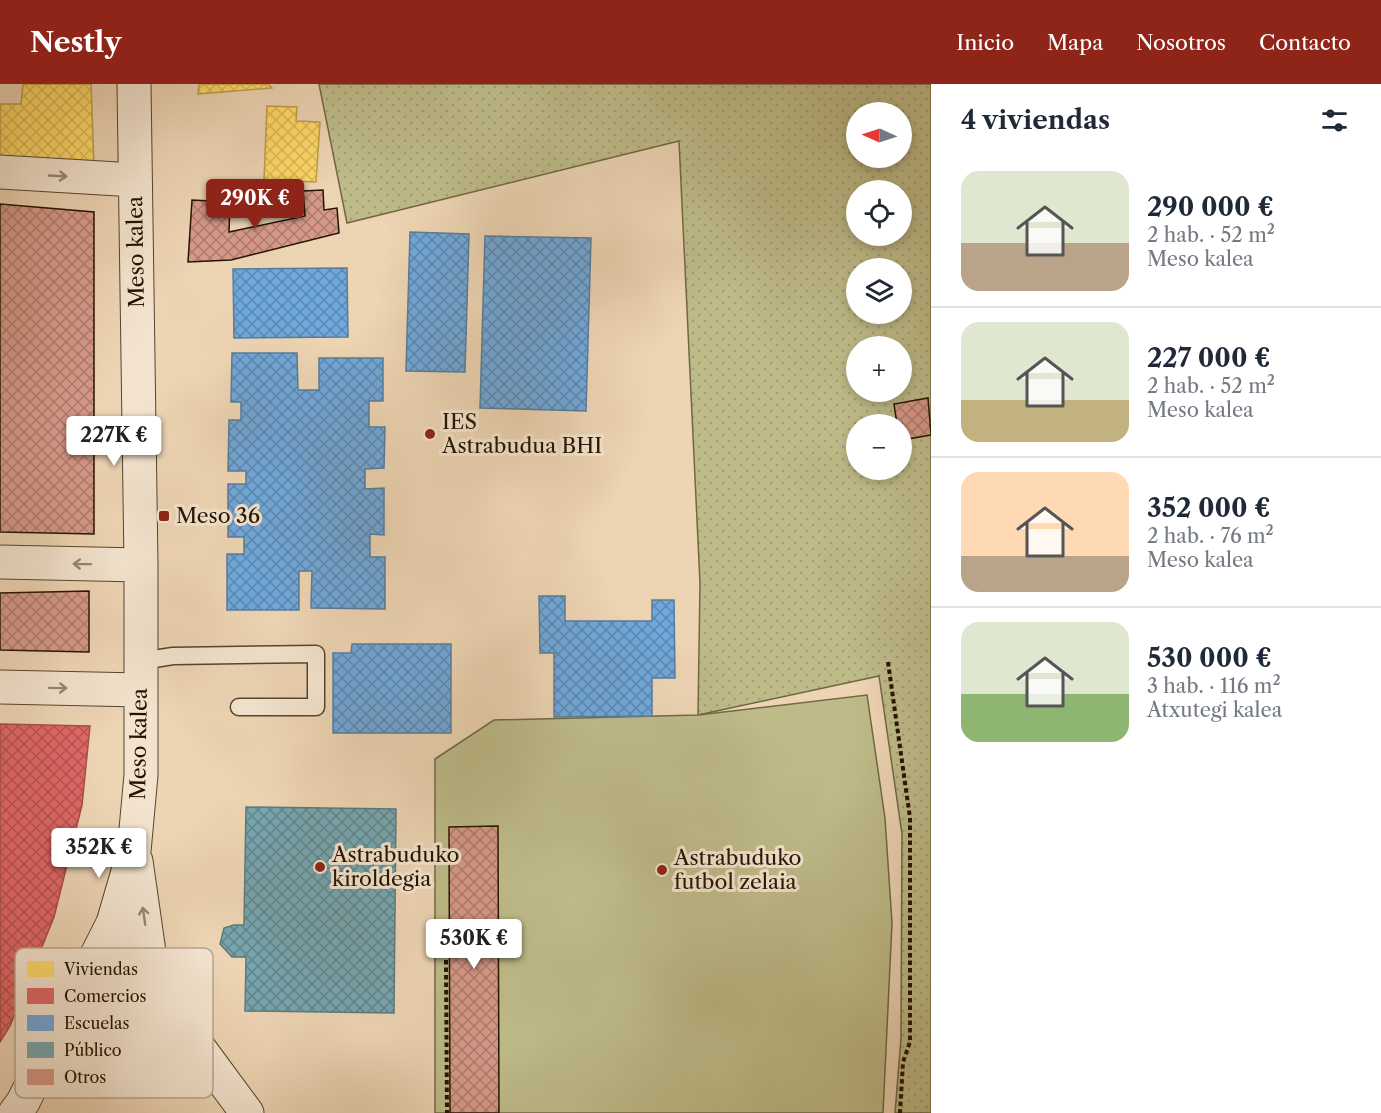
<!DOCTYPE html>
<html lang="es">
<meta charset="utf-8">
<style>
body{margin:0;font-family:"Libre Caslon Text",serif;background:#f2f2f3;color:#1f2937;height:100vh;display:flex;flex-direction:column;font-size:22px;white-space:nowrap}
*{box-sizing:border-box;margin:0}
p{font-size:20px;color:#747a83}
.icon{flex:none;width:33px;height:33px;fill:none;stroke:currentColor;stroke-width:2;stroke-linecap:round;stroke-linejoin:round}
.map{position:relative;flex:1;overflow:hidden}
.drawer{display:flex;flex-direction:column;background:#fff;width:450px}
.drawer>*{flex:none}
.needle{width:39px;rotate:273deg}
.controls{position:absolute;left:846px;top:18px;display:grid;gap:12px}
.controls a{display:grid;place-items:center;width:66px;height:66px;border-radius:50%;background:#fff;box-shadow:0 3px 9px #0003;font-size:30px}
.price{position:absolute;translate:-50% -51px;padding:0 14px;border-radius:6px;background:#fff;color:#222;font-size:20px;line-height:39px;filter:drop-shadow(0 2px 3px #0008)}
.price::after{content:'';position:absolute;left:50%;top:36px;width:18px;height:14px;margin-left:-9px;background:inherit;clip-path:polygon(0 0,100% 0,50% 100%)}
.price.selected{background:#8f2418;color:#fff}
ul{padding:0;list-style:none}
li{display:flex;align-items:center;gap:18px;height:150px;padding:0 30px}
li+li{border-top:2px solid #e0e1e3}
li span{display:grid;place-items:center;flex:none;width:168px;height:120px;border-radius:18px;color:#555}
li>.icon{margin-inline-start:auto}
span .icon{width:72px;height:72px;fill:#fffc;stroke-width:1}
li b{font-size:26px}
h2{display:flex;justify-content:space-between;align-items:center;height:72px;padding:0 30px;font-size:26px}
header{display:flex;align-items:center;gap:36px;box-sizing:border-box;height:84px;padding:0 30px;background:#8f2418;color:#fff}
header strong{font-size:28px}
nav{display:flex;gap:33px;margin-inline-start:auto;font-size:21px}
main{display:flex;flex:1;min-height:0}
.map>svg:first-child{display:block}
.grass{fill:url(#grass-dots);stroke:#706844;stroke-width:1.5;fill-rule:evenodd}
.pitch{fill:#bebb89;stroke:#706844;stroke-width:1.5}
.homes{fill:url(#homes-cross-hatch);stroke:#bd9e47;stroke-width:1.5}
.shops{fill:url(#shops-cross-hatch);stroke:#a74d47;stroke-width:1.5}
.schools{fill:url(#schools-cross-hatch);stroke:#587c9a;stroke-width:1.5}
.public{fill:url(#public-cross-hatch);stroke:#5d7a7a;stroke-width:1.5}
.building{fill:url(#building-cross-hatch);stroke:#231400;stroke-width:1.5}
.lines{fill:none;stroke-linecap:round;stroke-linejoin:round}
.lane-casing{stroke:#56442d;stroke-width:19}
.street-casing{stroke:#56442d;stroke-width:35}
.path{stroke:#231400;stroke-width:4;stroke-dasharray:4.5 3;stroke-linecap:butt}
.lane{stroke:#f3e3ce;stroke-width:16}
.street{stroke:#f3e3ce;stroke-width:33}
.oneway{stroke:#958671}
.poi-dot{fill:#8f2418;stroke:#f3e3ce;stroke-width:2}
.labels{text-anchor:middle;stroke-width:6;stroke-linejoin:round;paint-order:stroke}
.street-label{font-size:21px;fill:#231400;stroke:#f3e3ce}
.poi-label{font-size:21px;fill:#231400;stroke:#f3e3ce;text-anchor:start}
.key{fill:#f3e3ce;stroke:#b5a590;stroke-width:1.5}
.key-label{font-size:16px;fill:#231400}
</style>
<header>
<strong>Nestly</strong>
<nav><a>Inicio</a><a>Mapa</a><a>Nosotros</a><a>Contacto</a></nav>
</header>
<main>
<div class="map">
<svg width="931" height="1029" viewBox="0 0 931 1029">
<defs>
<pattern id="grass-dots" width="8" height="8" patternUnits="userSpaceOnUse" patternTransform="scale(1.5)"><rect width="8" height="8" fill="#bebb89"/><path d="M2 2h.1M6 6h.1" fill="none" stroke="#a3a074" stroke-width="1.8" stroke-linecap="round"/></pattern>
<pattern id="homes-cross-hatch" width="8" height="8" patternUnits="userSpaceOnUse" patternTransform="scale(1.5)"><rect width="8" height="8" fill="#ffd966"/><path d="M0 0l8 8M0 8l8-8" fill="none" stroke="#dab957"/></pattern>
<pattern id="shops-cross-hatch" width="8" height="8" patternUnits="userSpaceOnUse" patternTransform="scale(1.5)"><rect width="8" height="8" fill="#e06666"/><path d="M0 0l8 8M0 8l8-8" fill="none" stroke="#b55352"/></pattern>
<pattern id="schools-cross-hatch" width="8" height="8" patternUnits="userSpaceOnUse" patternTransform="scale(1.5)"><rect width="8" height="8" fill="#6fa8dc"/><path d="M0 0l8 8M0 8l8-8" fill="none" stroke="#5b88b0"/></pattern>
<pattern id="public-cross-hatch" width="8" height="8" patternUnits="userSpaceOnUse" patternTransform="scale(1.5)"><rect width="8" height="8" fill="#76a5af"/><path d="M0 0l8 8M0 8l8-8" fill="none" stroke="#60858c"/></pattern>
<pattern id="building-cross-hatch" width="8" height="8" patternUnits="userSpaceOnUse" patternTransform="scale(1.5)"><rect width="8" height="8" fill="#d69888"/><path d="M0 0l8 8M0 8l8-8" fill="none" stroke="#ad7b6d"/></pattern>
</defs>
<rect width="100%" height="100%" fill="#edd4b3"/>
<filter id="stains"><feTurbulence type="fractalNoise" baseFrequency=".00333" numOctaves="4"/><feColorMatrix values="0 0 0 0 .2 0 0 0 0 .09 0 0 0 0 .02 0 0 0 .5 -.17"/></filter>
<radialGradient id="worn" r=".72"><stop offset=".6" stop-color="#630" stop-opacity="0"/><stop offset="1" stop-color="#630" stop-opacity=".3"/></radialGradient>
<path class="grass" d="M319,0H931V1029H895L901,954L902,750L879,592L698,631L700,499L679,57L347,139ZM856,28H902V74H856ZM856,106H902V152H856ZM856,184H902V230H856ZM856,262H902V308H856ZM856,340H902V386H856Z"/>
<path class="pitch" d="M867,611L885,734L892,839L883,1029H435V675L494,636L698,631Z"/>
<path class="homes" d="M23,0H91L94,82L0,81V20H21Z
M199,0H268L272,4L198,10Z
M267,22L297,23L296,37L320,38L316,98L264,96Z"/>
<path class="shops" d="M0,640L90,642L82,721L54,833L10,942L0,958Z"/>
<path class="schools" d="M410,148L469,150L465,288L406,287Z
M485,152L591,154L586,327L480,324Z
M347,184L348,253L234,254L233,185Z
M232,269H297L298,306H319V274H383V317H369V343H385L384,384L365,385V405L384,404V451L370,450V473H385V525L311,524L312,487H299V526H227V470H244V453H228V400H246V387H228L229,336H241V318H231Z
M539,512H565V537H652V516H674L675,594H652V632L554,633V569H540Z
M352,560H451V649H333V569H351Z"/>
<path class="public" d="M246,723L396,725L394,929L245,927L246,873H232L220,860L224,844L234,841H244Z"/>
<path class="building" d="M323,106L324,126L337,124L339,149L231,176L188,178L192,116L230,118L229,148L305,132L303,107Z
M0,120L94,128V450L0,448Z
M928,314L931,351L902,356V340H897L894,320Z
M89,507V568L0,566V509Z
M498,742L499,1029H450L449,743Z"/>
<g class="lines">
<g class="lane-casing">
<path id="lane" d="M141,577L173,572L316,570V623H239"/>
</g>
<g class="street-casing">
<path id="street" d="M0,88L135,96
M0,478L141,481
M0,603L140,606
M136,777L153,896
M113,839L155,911L185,945L247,1029
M73,917L113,906L155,911
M15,1029L23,1018L113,839L134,767L141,691V481L134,0"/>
</g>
<path class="path" d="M888,578L910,734V958L903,978L900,1029
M446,876L447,1029"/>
<use href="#lane" class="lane"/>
<use href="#street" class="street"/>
</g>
<defs><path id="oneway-shaft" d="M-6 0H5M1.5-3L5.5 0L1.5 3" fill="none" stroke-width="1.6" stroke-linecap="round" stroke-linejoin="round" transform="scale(1.5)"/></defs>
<g class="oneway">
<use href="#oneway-shaft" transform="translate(58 92) rotate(3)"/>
<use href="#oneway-shaft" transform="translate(82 480) rotate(-179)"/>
<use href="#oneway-shaft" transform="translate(58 604) rotate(1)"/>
<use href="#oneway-shaft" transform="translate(144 832) rotate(-98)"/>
</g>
<g class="poi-dot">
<circle cx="430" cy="350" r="6"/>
<rect x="158" y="426" width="12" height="12" rx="3"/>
<circle cx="320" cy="783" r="6"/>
<circle cx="662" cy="786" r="6"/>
</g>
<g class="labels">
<g class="street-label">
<text transform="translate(136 168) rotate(-91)" y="7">Meso kalea</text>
<text transform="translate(139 660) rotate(-89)" y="7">Meso kalea</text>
</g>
<g class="poi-label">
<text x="442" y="345">IES<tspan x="442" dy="24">Astrabudua BHI</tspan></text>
<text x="176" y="439">Meso 36</text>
<text x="332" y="778">Astrabuduko<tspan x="332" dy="24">kiroldegia</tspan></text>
<text x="674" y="781">Astrabuduko<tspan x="674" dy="24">futbol zelaia</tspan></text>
</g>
</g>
<rect x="15" y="864" width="198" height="150" rx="9" class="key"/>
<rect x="27" y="877" width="27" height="16" fill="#ffd966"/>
<rect x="27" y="904" width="27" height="16" fill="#e06666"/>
<rect x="27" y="931" width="27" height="16" fill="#6fa8dc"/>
<rect x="27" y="958" width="27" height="16" fill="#76a5af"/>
<rect x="27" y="985" width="27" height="16" fill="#d69888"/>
<g class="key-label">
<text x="64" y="891">Viviendas</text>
<text x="64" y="918">Comercios</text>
<text x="64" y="945">Escuelas</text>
<text x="64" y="972">Público</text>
<text x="64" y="999">Otros</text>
</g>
<rect width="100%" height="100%" filter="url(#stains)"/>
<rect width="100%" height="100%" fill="url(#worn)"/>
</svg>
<div class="controls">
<a><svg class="needle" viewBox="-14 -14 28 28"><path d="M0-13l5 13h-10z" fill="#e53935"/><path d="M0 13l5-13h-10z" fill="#747a83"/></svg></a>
<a><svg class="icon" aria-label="locate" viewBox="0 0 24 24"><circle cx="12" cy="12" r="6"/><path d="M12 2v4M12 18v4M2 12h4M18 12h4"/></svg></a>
<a><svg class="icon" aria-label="layers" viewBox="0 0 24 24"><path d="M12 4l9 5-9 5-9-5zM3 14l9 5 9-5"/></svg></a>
<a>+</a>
<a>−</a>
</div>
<b class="price selected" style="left:255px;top:146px">290K €</b>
<b class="price" style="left:114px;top:383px">227K €</b>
<b class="price" style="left:99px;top:795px">352K €</b>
<b class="price" style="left:474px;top:886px">530K €</b>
</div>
<section class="drawer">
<h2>4 viviendas<svg class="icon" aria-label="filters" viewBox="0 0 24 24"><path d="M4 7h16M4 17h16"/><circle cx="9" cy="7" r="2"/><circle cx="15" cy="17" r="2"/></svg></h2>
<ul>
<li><span style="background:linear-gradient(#dfe7d0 60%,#b9a48a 0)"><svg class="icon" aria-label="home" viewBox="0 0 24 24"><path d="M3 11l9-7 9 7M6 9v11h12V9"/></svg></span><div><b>290 000 €</b><p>2 hab. · 52 m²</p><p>Meso kalea</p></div></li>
<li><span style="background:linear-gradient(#dfe7d0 65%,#c2b280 0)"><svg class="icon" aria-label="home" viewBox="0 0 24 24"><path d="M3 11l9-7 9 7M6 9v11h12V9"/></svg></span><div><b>227 000 €</b><p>2 hab. · 52 m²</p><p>Meso kalea</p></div></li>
<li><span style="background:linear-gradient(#ffd9b3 70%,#b9a48a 0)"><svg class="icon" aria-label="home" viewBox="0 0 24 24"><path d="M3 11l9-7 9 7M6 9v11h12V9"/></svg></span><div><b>352 000 €</b><p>2 hab. · 76 m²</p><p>Meso kalea</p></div></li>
<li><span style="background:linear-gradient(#dfe7d0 60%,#8fb573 0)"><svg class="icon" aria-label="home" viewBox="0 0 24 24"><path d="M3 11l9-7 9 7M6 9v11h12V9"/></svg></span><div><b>530 000 €</b><p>3 hab. · 116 m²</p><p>Atxutegi kalea</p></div></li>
</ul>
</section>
</main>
